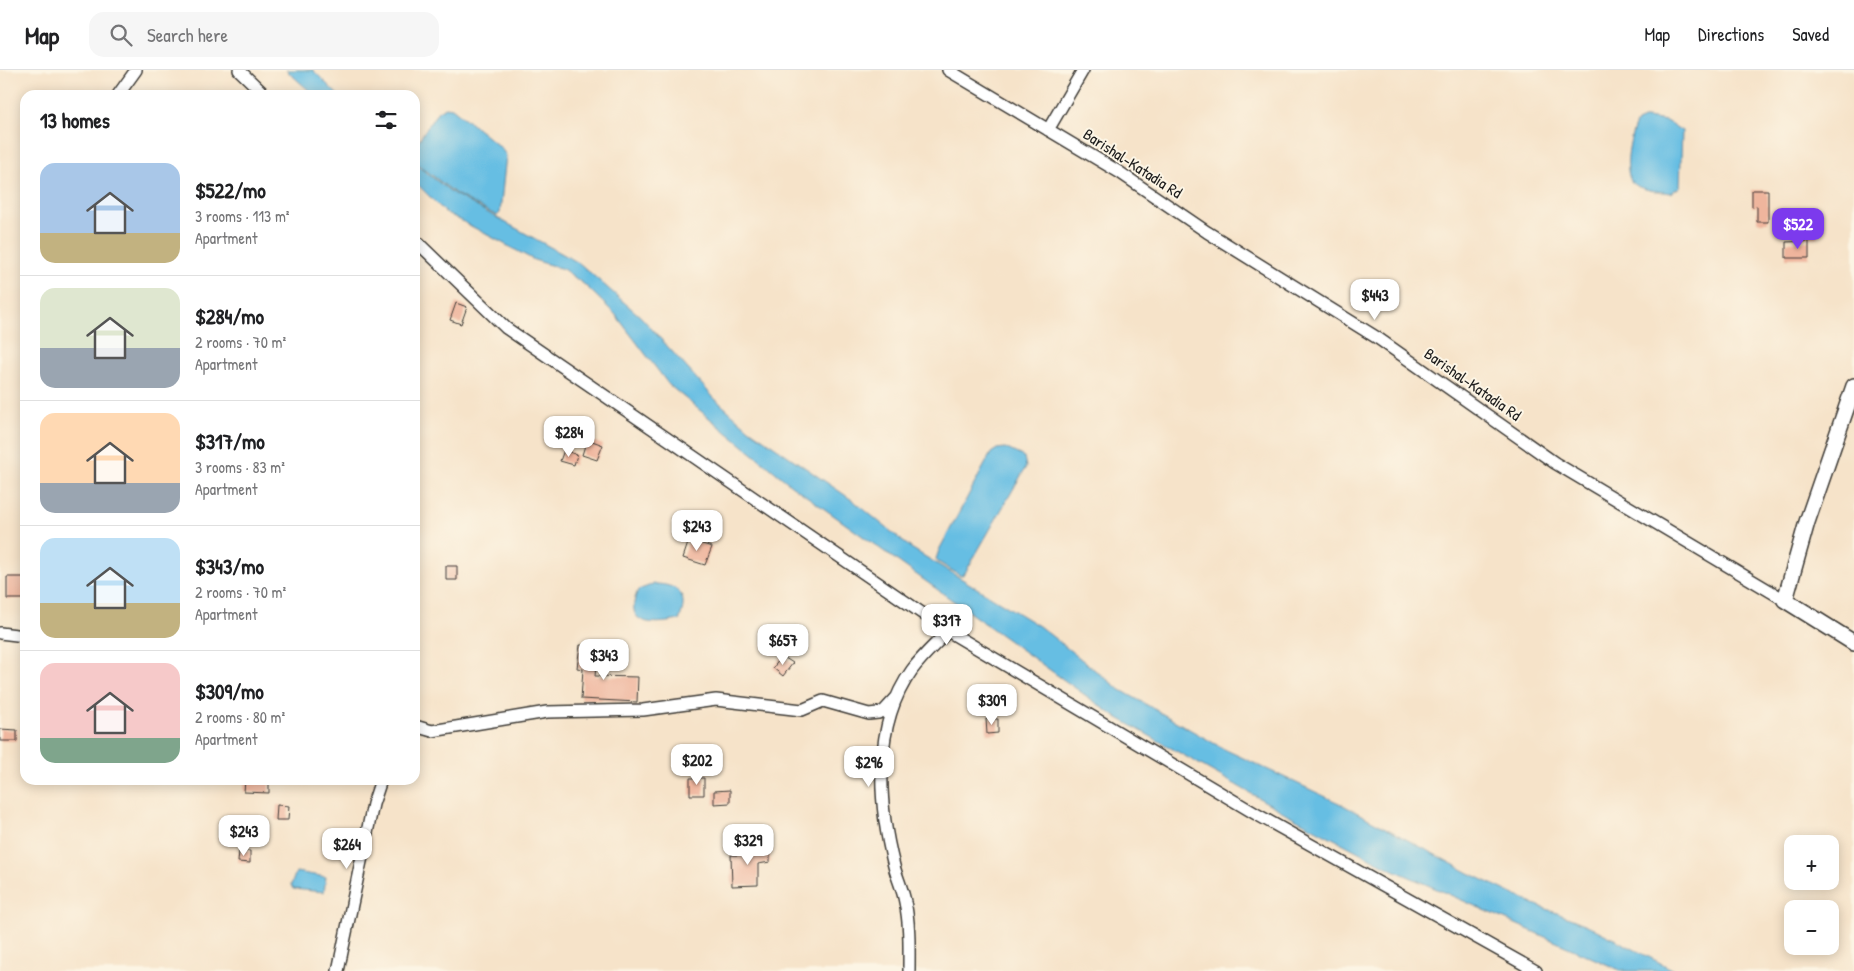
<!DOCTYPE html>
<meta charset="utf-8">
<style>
body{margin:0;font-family:"Patrick Hand",sans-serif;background:#f6f6f6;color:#202124;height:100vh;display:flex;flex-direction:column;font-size:19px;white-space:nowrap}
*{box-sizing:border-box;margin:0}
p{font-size:16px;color:#757577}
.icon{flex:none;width:28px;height:28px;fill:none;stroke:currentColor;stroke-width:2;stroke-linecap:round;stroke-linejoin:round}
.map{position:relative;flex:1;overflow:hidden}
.panel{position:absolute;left:20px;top:20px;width:400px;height:695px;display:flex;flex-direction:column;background:#fff;border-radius:15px;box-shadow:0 2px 12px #0003}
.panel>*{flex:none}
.controls{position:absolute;left:1784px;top:765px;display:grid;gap:10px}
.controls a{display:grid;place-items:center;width:55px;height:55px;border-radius:10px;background:#fff;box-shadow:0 2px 12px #0003;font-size:25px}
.price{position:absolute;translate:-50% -42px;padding:0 11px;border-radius:10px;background:#fff;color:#222;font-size:16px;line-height:32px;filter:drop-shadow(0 1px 2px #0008)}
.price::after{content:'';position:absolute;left:50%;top:30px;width:15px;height:11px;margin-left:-8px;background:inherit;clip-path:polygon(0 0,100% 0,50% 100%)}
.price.on{background:#7c3aed;color:#fff}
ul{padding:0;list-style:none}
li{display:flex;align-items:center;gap:15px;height:125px;padding:0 20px}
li+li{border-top:1px solid #e0e0e0}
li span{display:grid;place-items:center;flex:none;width:140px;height:100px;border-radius:15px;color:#555}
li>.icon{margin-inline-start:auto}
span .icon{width:60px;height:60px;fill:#fffc;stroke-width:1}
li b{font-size:21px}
h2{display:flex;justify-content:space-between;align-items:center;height:60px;padding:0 20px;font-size:21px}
header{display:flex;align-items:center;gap:30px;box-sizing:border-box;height:70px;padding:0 25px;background:#fff;border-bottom:1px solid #e0e0e0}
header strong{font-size:24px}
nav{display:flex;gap:28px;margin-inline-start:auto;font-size:18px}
.search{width:350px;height:45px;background:#f6f6f6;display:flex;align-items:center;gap:12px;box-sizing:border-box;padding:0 18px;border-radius:15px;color:#757577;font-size:19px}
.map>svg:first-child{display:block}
.water{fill:#66bee3;stroke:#416d80}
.building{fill:#efb59d}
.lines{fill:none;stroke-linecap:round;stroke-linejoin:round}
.street-casing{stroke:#3d3a36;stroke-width:14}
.secondary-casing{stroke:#3d3a36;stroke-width:18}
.street{stroke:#fff;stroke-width:11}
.secondary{stroke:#fff;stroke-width:15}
.labels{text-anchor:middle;stroke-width:4;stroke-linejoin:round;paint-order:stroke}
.street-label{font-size:16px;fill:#1c1c1c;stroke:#fcf5e5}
</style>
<header>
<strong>Map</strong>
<div class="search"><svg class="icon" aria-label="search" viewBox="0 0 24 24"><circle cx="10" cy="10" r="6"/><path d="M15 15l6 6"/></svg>Search here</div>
<nav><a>Map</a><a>Directions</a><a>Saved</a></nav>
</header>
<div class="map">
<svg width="1854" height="901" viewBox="0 0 1854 901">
<rect width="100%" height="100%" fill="#fcf5e5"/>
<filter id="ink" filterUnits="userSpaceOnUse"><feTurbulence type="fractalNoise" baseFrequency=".02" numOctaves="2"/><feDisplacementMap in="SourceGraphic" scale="10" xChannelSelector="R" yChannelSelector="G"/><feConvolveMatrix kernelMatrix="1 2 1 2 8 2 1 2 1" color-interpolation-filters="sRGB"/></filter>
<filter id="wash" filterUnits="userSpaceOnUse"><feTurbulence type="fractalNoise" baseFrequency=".0096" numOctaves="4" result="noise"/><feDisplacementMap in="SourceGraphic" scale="20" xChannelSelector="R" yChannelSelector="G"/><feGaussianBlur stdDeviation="1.12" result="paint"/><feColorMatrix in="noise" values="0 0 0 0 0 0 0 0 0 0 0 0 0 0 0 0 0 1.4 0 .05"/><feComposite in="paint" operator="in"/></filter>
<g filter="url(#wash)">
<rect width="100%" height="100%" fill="#f6e3c9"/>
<path class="water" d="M286,0H313L338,25H314Z
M446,37L452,38L500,77L506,85L500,143L497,146L456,124L415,92V76L438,41Z
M1646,48L1666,51L1682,61L1680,117L1670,123C1659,121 1646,121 1635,115C1621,107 1630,64 1637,52Z
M415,94L454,124L579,193L641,247L714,328L749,359L855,432L911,478L1039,556L1119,619L1224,679L1341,734L1469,803L1529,832L1587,855L1676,901H1622L1387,797L1287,744L1113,645L791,415L669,315L615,244L585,215L563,199L534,190L445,142L415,112Z
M1005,378L1024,387L1026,397L965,503L961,506L938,492L936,489L939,480L991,383L997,379Z
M654,514C678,514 690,525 679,550C654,555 622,557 638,520Z
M296,802L326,807L324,822L293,819L291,815Z"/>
<g id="blocks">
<path class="building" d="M1752,120H1768V152H1757V136L1752,137Z
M1816,145L1817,167H1800L1799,146Z
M1809,171V188H1786V172Z
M456,233L467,237L461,254L450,250Z
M587,369L603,375L597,390L582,385Z
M564,380L577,385L574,395L560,391Z
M689,470L712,477L705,495L683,488Z
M446,496H457V510H446Z
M7,507H24V529H7Z
M580,575L598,577L595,606L638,607L637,632L581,629L583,599L577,598Z
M782,586L793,593L783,606L773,598Z
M986,649H998V663L987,664Z
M0,659L17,660V671H0Z
M690,708H704V725H690Z
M245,710H269V723L244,722Z
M730,720V733L714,734V721Z
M277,735L289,736L288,750H276Z
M770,778V792L758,794V815L732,816L731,785H739V779Z
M239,781H250V793L238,792Z"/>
</g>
</g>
<g filter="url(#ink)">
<use href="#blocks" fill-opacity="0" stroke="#3d3a36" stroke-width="1"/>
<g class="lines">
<g class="street-casing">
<path id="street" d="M239,0L265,25
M948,0L1119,102L1207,162L1379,269L1555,393L1785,530
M118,25L136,0
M1048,60L1083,0
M415,170L506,258L948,561L1256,744L1536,901
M0,563L25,566
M415,656L432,661L547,642L643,640L716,630L802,640L823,631L869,644L878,643L884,641L896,628
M338,901L373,734L381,710
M909,901C909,878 910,855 905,832C903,820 897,808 894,796C878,733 872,656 912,600C922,586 936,574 948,561"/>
</g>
<g class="secondary-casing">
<path id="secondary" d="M1854,316L1807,452L1785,530L1854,573"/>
</g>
<use href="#street" class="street"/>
<use href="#secondary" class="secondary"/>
</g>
</g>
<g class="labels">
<g class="street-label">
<text transform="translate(1133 93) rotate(33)" y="6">Barishal-Katadia Rd</text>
<text transform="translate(1473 314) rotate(35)" y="6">Barishal-Katadia Rd</text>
</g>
</g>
</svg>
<div class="controls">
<a>+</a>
<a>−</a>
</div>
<b class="price on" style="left:1798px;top:180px">$522</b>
<b class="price" style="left:1375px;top:251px">$443</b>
<b class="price" style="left:569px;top:388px">$284</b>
<b class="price" style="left:697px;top:482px">$243</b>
<b class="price" style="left:947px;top:576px">$317</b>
<b class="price" style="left:783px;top:596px">$657</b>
<b class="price" style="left:604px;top:611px">$343</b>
<b class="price" style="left:992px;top:656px">$309</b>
<b class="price" style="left:697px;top:716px">$202</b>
<b class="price" style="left:869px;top:718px">$296</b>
<b class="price" style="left:244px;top:787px">$243</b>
<b class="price" style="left:748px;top:796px">$329</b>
<b class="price" style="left:347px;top:800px">$264</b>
<section class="panel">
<h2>13 homes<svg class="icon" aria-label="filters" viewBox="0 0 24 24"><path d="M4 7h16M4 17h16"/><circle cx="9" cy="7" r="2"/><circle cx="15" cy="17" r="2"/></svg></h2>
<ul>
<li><span style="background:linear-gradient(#a9c7e8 70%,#c2b280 0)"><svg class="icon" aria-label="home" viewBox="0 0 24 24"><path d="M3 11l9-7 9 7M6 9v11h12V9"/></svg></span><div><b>$522/mo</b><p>3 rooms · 113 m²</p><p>Apartment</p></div></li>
<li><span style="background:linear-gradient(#dfe7d0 60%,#9aa5b1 0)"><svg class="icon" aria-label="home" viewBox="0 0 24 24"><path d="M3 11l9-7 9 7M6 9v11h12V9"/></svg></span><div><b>$284/mo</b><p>2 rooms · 70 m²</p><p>Apartment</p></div></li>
<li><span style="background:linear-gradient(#ffd9b3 70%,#9aa5b1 0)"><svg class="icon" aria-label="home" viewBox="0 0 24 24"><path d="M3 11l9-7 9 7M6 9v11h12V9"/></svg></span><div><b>$317/mo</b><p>3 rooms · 83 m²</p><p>Apartment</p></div></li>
<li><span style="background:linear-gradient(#bfe0f5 65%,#c2b280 0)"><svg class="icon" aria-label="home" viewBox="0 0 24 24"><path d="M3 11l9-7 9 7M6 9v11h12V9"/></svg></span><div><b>$343/mo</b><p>2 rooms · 70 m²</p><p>Apartment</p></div></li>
<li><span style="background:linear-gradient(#f6c9c9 75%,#7fa58c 0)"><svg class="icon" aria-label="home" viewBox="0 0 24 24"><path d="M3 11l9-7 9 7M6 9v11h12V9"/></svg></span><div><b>$309/mo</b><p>2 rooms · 80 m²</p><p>Apartment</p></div></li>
</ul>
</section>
</div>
